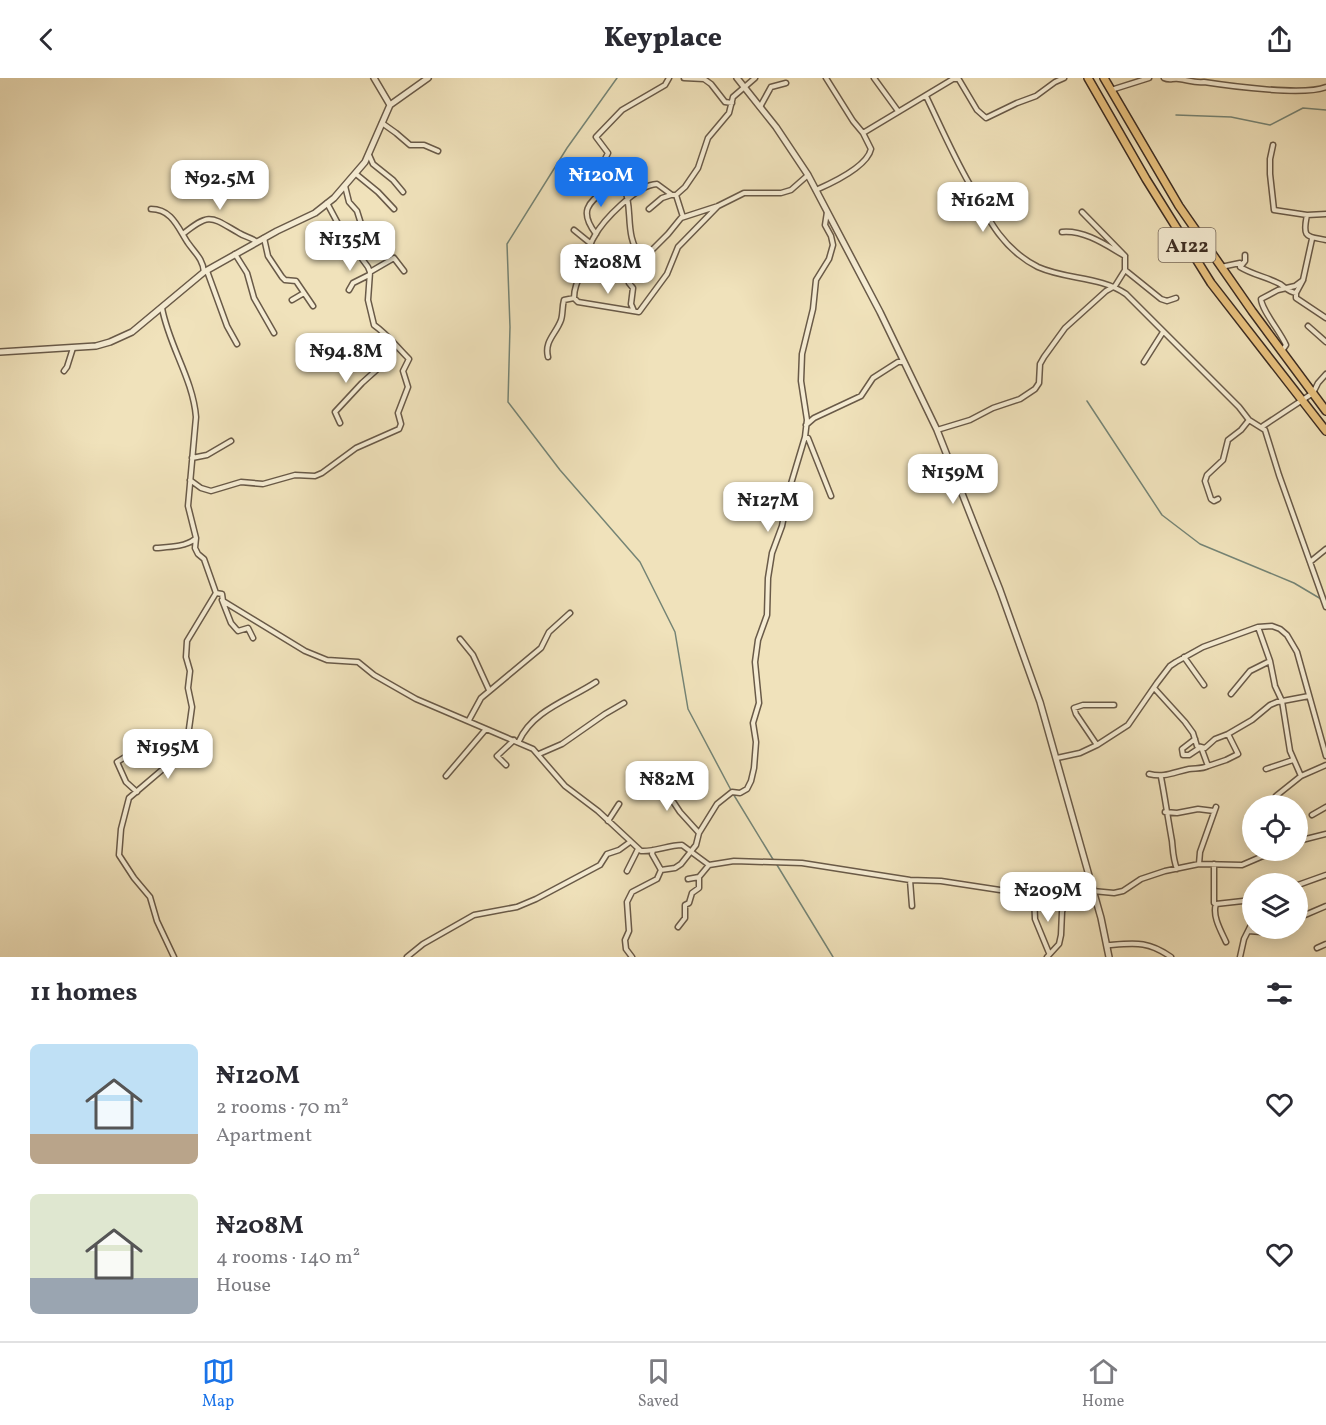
<!DOCTYPE html>
<meta charset="utf-8">
<style>
body{margin:0;font-family:Vollkorn,serif;background:#f7f7f7;color:#2b2b33;height:100vh;display:flex;flex-direction:column;font-size:22px;white-space:nowrap}
*{box-sizing:border-box;margin:0}
p{font-size:20px;color:#7c7c81}
.icon{flex:none;width:33px;height:33px;fill:none;stroke:currentColor;stroke-width:2;stroke-linecap:round;stroke-linejoin:round}
.map{position:relative;height:879px;overflow:hidden}
.panel{display:flex;flex-direction:column;background:#fff;flex:1}
.panel>*{flex:none}
.tools{position:absolute;left:1242px;top:717px;display:grid;gap:12px}
.tools a{display:grid;place-items:center;width:66px;height:66px;border-radius:50%;background:#fff;box-shadow:0 3px 15px #0003;font-size:30px}
.price{position:absolute;translate:-50% -51px;padding:0 14px;border-radius:12px;background:#fff;color:#222;font-size:20px;line-height:39px;filter:drop-shadow(0 2px 3px #0008)}
.price::after{content:'';position:absolute;left:50%;top:36px;width:18px;height:14px;margin-left:-9px;background:inherit;clip-path:polygon(0 0,100% 0,50% 100%)}
.price.selected{background:#1a73e8;color:#fff}
ul{padding:0;list-style:none}
li{display:flex;align-items:center;gap:18px;height:150px;padding:0 30px}
li span{display:grid;place-items:center;flex:none;width:168px;height:120px;border-radius:9px;color:#555}
li>.icon{margin-inline-start:auto}
span .icon{width:72px;height:72px;fill:#fffc;stroke-width:1}
li b{font-size:26px}
h2{display:flex;justify-content:space-between;align-items:center;height:72px;padding:0 30px;font-size:26px}
header{display:flex;justify-content:space-between;align-items:center;height:78px;padding:0 30px;background:#fff;font-size:27px;font-weight:800}
.tab-bar{display:flex;justify-content:space-around;align-items:center;height:84px;border-top:2px solid #e1e1e2;background:#fff;font-size:16px;color:#7c7c81}
.tab-bar a{display:grid;justify-items:center;gap:3px}
.tab-bar .selected{color:#1a73e8}
.map>svg:first-child{display:block}
.lines{fill:none;stroke-linecap:round;stroke-linejoin:round}
.stream{stroke:#758475;stroke-width:1.5}
.minor-casing{stroke:#695a48;stroke-width:7}
.tertiary-casing{stroke:#695a48;stroke-width:8}
.trunk-casing{stroke:#3c2c22;stroke-width:10}
.minor{stroke:#f5ecd3;stroke-width:4}
.tertiary{stroke:#f5ecd3;stroke-width:5}
.trunk{stroke:#e8c17e;stroke-width:7}
.labels{text-anchor:middle;stroke-width:5;stroke-linejoin:round;paint-order:stroke}
.shield{fill:#f5ecd3;stroke:#746657;stroke-width:1.5}
.shield-label{font-size:20px;font-weight:bold;fill:#3c2c22}
</style>
<header><svg class="icon" aria-label="back" viewBox="0 0 24 24"><path d="M15 5l-7 7 7 7"/></svg>Keyplace<svg class="icon" aria-label="share" viewBox="0 0 24 24"><path d="M12 15V3M7 8l5-5 5 5M5 13v7h14v-7"/></svg></header>
<div class="map">
<svg width="1326" height="879" viewBox="0 0 1326 879">
<rect width="100%" height="100%" fill="#f0e2bb"/>
<filter id="stains"><feTurbulence type="fractalNoise" baseFrequency=".00333" numOctaves="4"/><feColorMatrix values="0 0 0 0 .2 0 0 0 0 .09 0 0 0 0 .02 0 0 0 .5 -.17"/></filter>
<radialGradient id="worn" r=".72"><stop offset=".6" stop-color="#630" stop-opacity="0"/><stop offset="1" stop-color="#630" stop-opacity=".3"/></radialGradient>
<g class="lines">
<path class="stream" d="M617,0L567,70L507,166L510,249L508,324L560,392L640,484L675,554L688,631L732,714L774,783
M1176,37L1231,39L1270,47L1303,30L1326,32
M1087,323L1162,437L1200,466L1294,505L1321,521
M777,787L833,879"/>
<g class="minor-casing">
<path id="minor" d="M684,0L704,1L711,6L725,24L732,25
M874,0L898,33
M958,0L977,32L986,40L1017,25L1036,18L1055,4L1064,0
M1164,0C1170,3 1172,0 1179,1C1188,2 1194,5 1204,4C1230,8 1304,18 1326,9
M1111,12L1149,0
M926,18C940,47 953,77 969,105C987,139 1002,171 1038,189C1067,202 1100,198 1126,216L1239,329L1249,342L1265,352L1279,397L1326,529
M760,29L771,9L786,5
M382,45L396,55L410,67H424L438,73
M863,55L953,1H958
M1273,67L1270,81V96L1274,132L1307,137L1326,136
M369,77L373,86L393,102L403,114
M356,96L378,114L394,131
M577,106L599,93L609,97
M345,108L349,124L357,133L363,152
M816,112C832,105 867,89 871,71L863,55L853,43L826,0
M676,117L685,109L698,90L708,60L729,35L733,19L755,0
M151,131C172,131 178,150 188,165C195,175 203,181 204,194
M649,131L662,120L671,117
M1307,137C1302,161 1307,158 1326,162
M574,152L590,165
M1062,154C1085,152 1106,167 1125,178
M183,156C210,134 211,139 239,155C245,159 251,159 257,164
M596,156C576,130 592,123 611,107
M264,160L268,178L282,199L285,202L296,203L313,228
M1312,161L1303,202L1296,215V220L1326,240
M235,176L247,195L254,220L274,255
M645,179L642,180C623,158 634,131 624,109L611,107L610,88L605,81L608,75L596,59L622,32L665,7L669,0
M642,188L650,193
M1241,188L1245,183V177
M1221,189L1240,185V189C1253,197 1267,199 1280,206C1286,210 1289,214 1296,215
M1125,192L1161,221L1167,223L1176,220
M207,193L227,248L237,266
M370,194L394,180L404,193
M349,212L353,205L369,197
M574,220C574,208 579,201 584,190C588,180 588,168 594,159C603,142 637,107 657,106L672,117H676L683,139
M292,222L304,215
M162,230C169,268 193,301 196,339L188,428L196,460L195,470L198,476L204,481L216,515L222,516L223,523L305,573L327,582L358,584L374,597L416,621L533,671L565,708L598,733L641,773C655,774 668,767 682,767L709,787L734,783L802,785L910,802L941,803L1000,812H1082L1114,815L1123,813L1141,801L1165,793L1199,786L1242,787L1277,772
M634,233L631,226L633,210L629,205L638,197L645,179L668,156L681,140L718,128L744,115H781L791,112L808,97
M1308,248L1326,264
M1282,273L1286,267C1280,253 1262,233 1261,221L1278,212L1295,208L1303,202
M548,279C544,263 556,256 561,242C563,236 562,229 564,222L574,220L578,224L639,234L667,196L678,169L718,128
M1144,284L1163,254
M64,293L67,289L73,270
M340,345L335,334L362,305L392,278L394,268
M806,347L814,340L861,318L873,300L898,284H904
M1263,348L1313,315L1318,305L1326,296
M937,352L970,342L993,330L1020,321L1035,311L1039,305L1040,286L1044,279L1065,250L1106,213L1115,208L1125,192V178L1082,134
M805,359L808,360L831,418
M192,380L207,377L231,363
M190,402L201,410L211,413L241,404L263,406L295,397L315,398L322,395L356,370L399,351L401,346L398,335L408,309L403,293L409,281C397,269 387,256 374,247L368,222L370,194L368,189L343,155L327,125
M1218,421L1214,423L1211,421L1205,403L1207,397L1223,382L1228,362L1241,352L1249,342
M156,470C169,469 185,469 195,461
M1310,484L1326,471
M222,522L231,545L238,553L248,550L253,560
M460,561L473,577L489,612
M1184,579L1204,607
M1270,583L1275,608L1282,623L1290,673L1301,698
M1155,611L1185,644L1193,655L1197,668L1201,669L1208,688L1226,682L1238,676L1228,656
M1231,616L1250,593L1270,583L1258,549
M469,642L481,620L541,570L549,554L570,535
M1195,661L1182,671L1183,677H1189L1201,669L1205,670L1215,661L1228,656L1252,642L1270,627L1277,624L1309,618
M519,663C533,632 569,622 596,604
M1097,667L1076,636L1074,630L1083,627H1114
M539,676L562,666L605,636L624,625
M1057,680L1080,675L1097,667L1128,647L1157,605L1170,588L1176,584L1203,569L1258,549L1272,548L1280,551L1287,557L1297,574L1326,678
M506,687L497,678L514,662
M1266,691L1293,682
M1149,696C1165,700 1174,694 1189,691C1196,690 1202,691 1208,688
M446,698L486,651
M656,698L680,734L699,755
M1161,699C1165,720 1168,741 1172,763C1173,773 1173,781 1177,791
M137,714L126,704L117,684L135,673L137,670
M1276,718L1301,698L1326,687
M1165,734L1177,735L1198,731L1214,733
M1312,737L1326,729
M608,743L619,726
M1298,763L1326,756
M653,772L652,776L661,792
M1199,786L1200,774L1216,729
M1214,786V825L1216,826C1212,838 1221,853 1226,864
M661,792L675,790L681,786L696,767L699,755L717,726L732,714L740,715L747,711L751,703L754,690L756,664L753,645L759,625L755,584L758,562L767,537L768,500L772,475L782,448L790,409L805,359L807,342L801,303L802,276L813,231L816,202L829,181L833,167L831,158L825,147L827,134
M627,793L638,771
M688,801L699,799
M910,802L912,828
M1298,807L1326,797
M1036,812L1034,816L1035,841L1049,875
M1216,826L1252,822
M1298,840L1326,828
M678,849L685,840V827L689,825L692,815L699,810V799L709,787
M1249,853L1261,854L1273,850
M1107,869L1109,867C1136,865 1148,863 1171,879
M1317,870L1326,866
M174,879L157,843L150,819L134,800L119,777L121,751L129,720L176,680L188,658L192,629L188,610L190,593L186,579L187,563L216,515
M407,879L423,866L474,837L517,829L536,821L600,787L607,776L619,772L630,764
M632,879L626,871L625,862L629,853L627,824L632,814L657,801L661,792
M1047,879L1059,866L1061,857L1062,834L1066,820L1081,812
M1240,879L1244,861L1252,845"/>
</g>
<g class="tertiary-casing">
<path id="tertiary" d="M374,0L390,27
M737,0L776,49L808,97L880,234L937,352L1000,512L1040,624L1101,840L1109,879
M0,274L96,268L110,264L132,254L204,194L277,153L315,135L334,120L365,84L390,27L428,0"/>
</g>
<g class="trunk-casing">
<path id="trunk" d="M1088,0L1146,101L1211,205L1326,353
M1104,0L1179,128L1252,233L1326,333"/>
</g>
<use href="#minor" class="minor"/>
<use href="#tertiary" class="tertiary"/>
<use href="#trunk" class="trunk"/>
</g>
<g class="labels">
<rect class="shield" x="1158.5" y="150" width="57" height="34" rx="4.5"/>
<g class="shield-label">
<text x="1187" y="174">A122</text>
</g>
</g>
<rect width="100%" height="100%" filter="url(#stains)"/>
<rect width="100%" height="100%" fill="url(#worn)"/>
</svg>
<div class="tools">
<a><svg class="icon" aria-label="locate" viewBox="0 0 24 24"><circle cx="12" cy="12" r="6"/><path d="M12 2v4M12 18v4M2 12h4M18 12h4"/></svg></a>
<a><svg class="icon" aria-label="layers" viewBox="0 0 24 24"><path d="M12 4l9 5-9 5-9-5zM3 14l9 5 9-5"/></svg></a>
</div>
<b class="price selected" style="left:601px;top:130px">₦120M</b>
<b class="price" style="left:220px;top:133px">₦92.5M</b>
<b class="price" style="left:983px;top:155px">₦162M</b>
<b class="price" style="left:350px;top:194px">₦135M</b>
<b class="price" style="left:608px;top:217px">₦208M</b>
<b class="price" style="left:346px;top:306px">₦94.8M</b>
<b class="price" style="left:953px;top:427px">₦159M</b>
<b class="price" style="left:768px;top:455px">₦127M</b>
<b class="price" style="left:168px;top:702px">₦195M</b>
<b class="price" style="left:667px;top:734px">₦82M</b>
<b class="price" style="left:1048px;top:845px">₦209M</b>
</div>
<section class="panel">
<h2>11 homes<svg class="icon" aria-label="filters" viewBox="0 0 24 24"><path d="M4 7h16M4 17h16"/><circle cx="9" cy="7" r="2"/><circle cx="15" cy="17" r="2"/></svg></h2>
<ul>
<li><span style="background:linear-gradient(#bfe0f5 75%,#b9a48a 0)"><svg class="icon" aria-label="home" viewBox="0 0 24 24"><path d="M3 11l9-7 9 7M6 9v11h12V9"/></svg></span><div><b>₦120M</b><p>2 rooms · 70 m²</p><p>Apartment</p></div><svg class="icon" aria-label="heart" viewBox="0 0 24 24"><path d="M12 20l-8-8c-3-5 5-10 8-4 3-6 11-1 8 4z"/></svg></li>
<li><span style="background:linear-gradient(#dfe7d0 70%,#9aa5b1 0)"><svg class="icon" aria-label="home" viewBox="0 0 24 24"><path d="M3 11l9-7 9 7M6 9v11h12V9"/></svg></span><div><b>₦208M</b><p>4 rooms · 140 m²</p><p>House</p></div><svg class="icon" aria-label="heart" viewBox="0 0 24 24"><path d="M12 20l-8-8c-3-5 5-10 8-4 3-6 11-1 8 4z"/></svg></li>
</ul>
</section>
<nav class="tab-bar">
<a class="selected"><svg class="icon" aria-label="map" viewBox="0 0 24 24"><path d="M3 6l6-2 6 2 6-2v14l-6 2-6-2-6 2zM9 4v14M15 6v14"/></svg>Map</a>
<a><svg class="icon" aria-label="saved" viewBox="0 0 24 24"><path d="M7 4h10v16l-5-4-5 4z"/></svg>Saved</a>
<a><svg class="icon" aria-label="home" viewBox="0 0 24 24"><path d="M3 11l9-7 9 7M6 9v11h12V9"/></svg>Home</a>
</nav>
